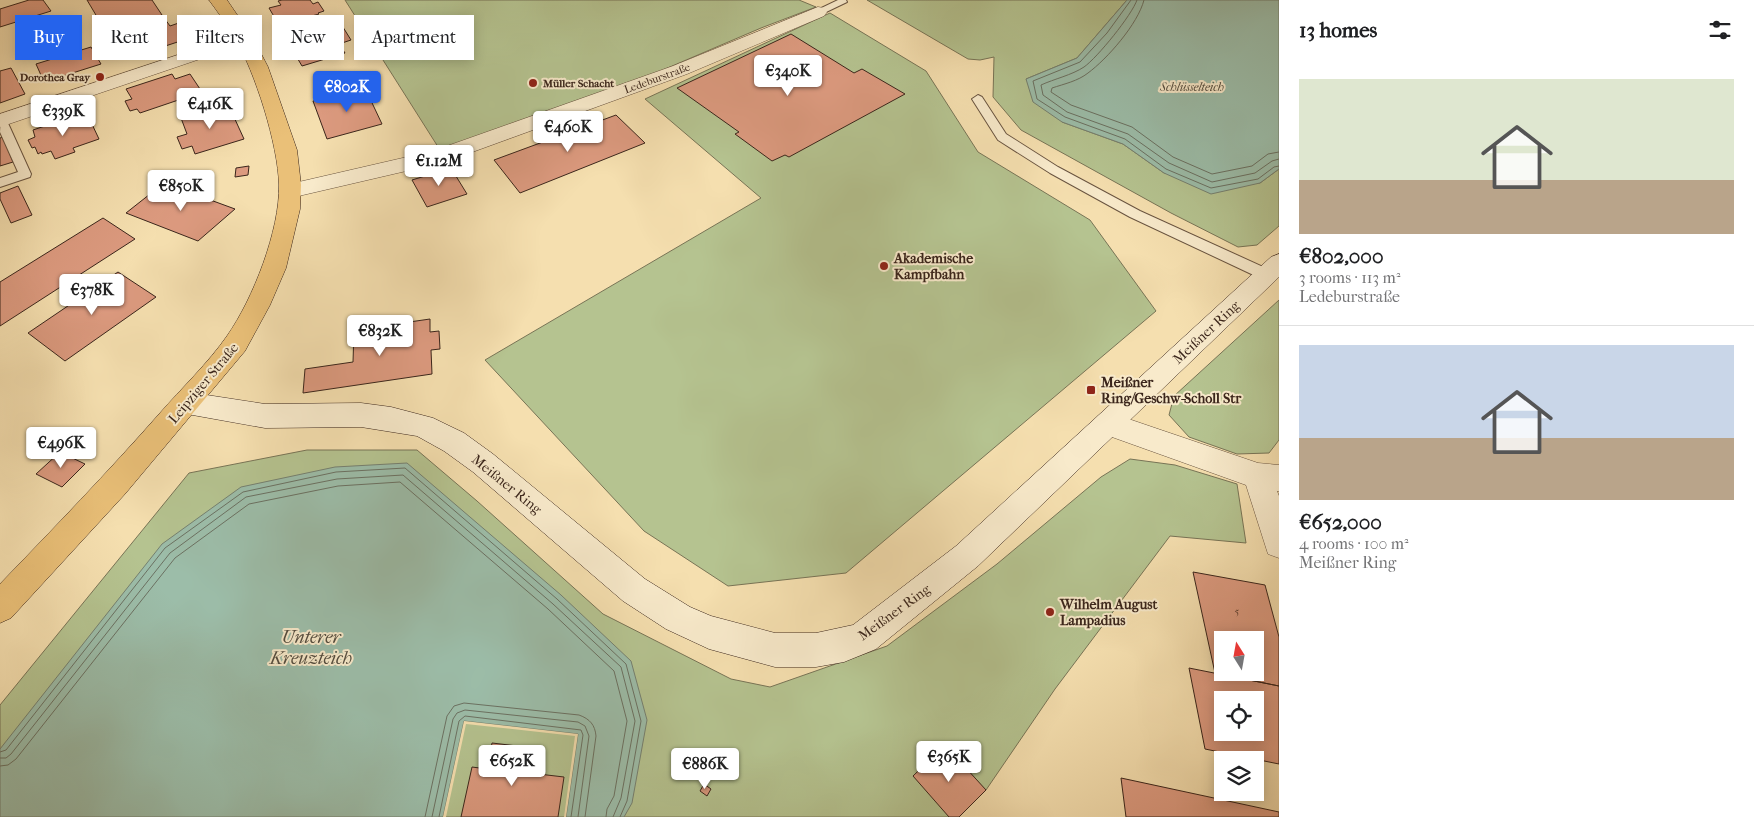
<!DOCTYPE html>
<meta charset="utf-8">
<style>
body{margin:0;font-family:"IM FELL French Canon",serif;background:#f2f2f2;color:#202124;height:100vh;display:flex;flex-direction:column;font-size:19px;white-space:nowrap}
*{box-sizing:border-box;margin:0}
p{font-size:16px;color:#757577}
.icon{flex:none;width:28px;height:28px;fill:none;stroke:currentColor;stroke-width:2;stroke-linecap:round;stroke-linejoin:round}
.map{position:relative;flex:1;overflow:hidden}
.sheet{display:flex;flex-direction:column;background:#fff;width:475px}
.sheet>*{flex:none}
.guide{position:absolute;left:15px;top:15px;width:475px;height:45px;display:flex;gap:10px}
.needle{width:32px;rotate:349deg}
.controls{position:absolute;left:1214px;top:631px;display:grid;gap:10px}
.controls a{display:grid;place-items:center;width:50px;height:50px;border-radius:0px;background:#fff;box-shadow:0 2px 12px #0003;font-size:25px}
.price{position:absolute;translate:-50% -42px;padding:0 11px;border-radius:5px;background:#fff;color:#222;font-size:16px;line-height:32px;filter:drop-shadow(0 1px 2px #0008)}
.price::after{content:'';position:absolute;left:50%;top:30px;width:15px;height:11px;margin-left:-8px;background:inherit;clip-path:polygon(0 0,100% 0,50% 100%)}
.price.on{background:#2563eb;color:#fff}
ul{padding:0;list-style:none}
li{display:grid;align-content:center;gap:10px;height:265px;padding:0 20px}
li+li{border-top:1px solid #e0e0e0}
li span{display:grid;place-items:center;height:155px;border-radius:0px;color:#555}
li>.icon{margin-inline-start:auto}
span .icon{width:90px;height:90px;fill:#fffc;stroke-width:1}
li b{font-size:21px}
h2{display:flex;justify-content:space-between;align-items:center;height:60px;padding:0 20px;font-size:21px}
.pill{padding:0 18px;border-radius:0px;background:#fff;box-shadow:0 2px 12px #0003;font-size:18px;line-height:45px}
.pill.on{background:#2563eb;color:#fff}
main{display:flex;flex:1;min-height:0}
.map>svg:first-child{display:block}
.green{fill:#b5c390;stroke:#787456}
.water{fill:#9cbda9;stroke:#758070}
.pier{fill:#f5dfaf}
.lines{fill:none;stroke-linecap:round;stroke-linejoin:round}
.shore{stroke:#6b7162;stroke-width:1}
.building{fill:#dc9a7f;stroke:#3a251b;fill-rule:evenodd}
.service-casing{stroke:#695440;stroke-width:2}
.minor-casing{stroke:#695440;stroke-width:1}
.secondary-casing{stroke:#3a251b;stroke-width:1}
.primary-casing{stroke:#3a251b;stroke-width:1}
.service{fill:#f8eacb;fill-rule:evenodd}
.minor{fill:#f8eacb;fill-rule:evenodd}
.secondary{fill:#f8eacb;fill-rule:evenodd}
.primary{fill:#eac078;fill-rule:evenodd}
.poi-dot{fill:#8f2418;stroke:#f8eacb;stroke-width:2}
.labels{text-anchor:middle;stroke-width:4;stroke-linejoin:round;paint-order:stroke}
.far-poi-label{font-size:11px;font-weight:bold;fill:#3a251b;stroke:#f8eacb;text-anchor:end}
.far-street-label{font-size:11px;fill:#3a251b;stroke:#f8eacb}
.number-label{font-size:11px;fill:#624234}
.far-water-label{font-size:12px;font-style:italic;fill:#524b3e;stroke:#f8eacb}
.poi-label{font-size:14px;font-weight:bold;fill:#3a251b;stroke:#f8eacb;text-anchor:start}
.street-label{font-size:14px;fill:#3a251b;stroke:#f8eacb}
.near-water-label{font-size:18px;font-style:italic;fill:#524b3e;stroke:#f8eacb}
</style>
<main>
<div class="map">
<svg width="1279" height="817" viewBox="0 0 1279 817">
<rect width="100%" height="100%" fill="#f5dfaf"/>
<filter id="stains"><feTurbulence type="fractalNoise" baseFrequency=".004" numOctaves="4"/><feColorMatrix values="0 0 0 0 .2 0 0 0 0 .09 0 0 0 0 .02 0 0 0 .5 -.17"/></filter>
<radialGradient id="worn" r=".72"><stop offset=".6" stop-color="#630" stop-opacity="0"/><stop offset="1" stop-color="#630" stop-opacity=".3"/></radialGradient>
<path class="green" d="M345,0H799L816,7L761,28L623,87L440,150Z
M867,0H1127L1077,58L1026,79L1062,122L1123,144L1164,173L1260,183L1279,169V226L1257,245L1238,247L1171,213L1021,130L993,97L994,57L980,60L968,59Z
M830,13L926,71L978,152L1090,220L1156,311L846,573L728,586L644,531L485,360L761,198L645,99Z
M1279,300V440L1269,453L1237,454L1189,437L1169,415L1174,396Z
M307,450H417L477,501L603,614L731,679L770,687L887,646L997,564L1101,477L1130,459L1175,465L1237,484L1246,543L1170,536L1055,689L986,790L959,817H0V705L189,473Z"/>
<path class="water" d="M1127,0H1279V169L1260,183L1211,194L1164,173L1123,144L1062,122L1033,102L1026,79L1077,58Z
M407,463L561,595L631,661L647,720L632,803L624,817H566L578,734L464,721L443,817H0V749L162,544L241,487L335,467Z"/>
<path class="pier" d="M464,721L578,734L566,817H564L575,736L466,724L446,817H443Z"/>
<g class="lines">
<path class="shore" d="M1131,0L1107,33L1080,62L1033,81L1037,99L1065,117L1125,139L1166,169L1211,188L1258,179L1274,167L1279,166
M1137,0C1132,15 1097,58 1084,67C1072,75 1054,79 1041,85L1043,95L1067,112L1128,134L1169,163L1212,182L1255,173L1272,161L1279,159
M1144,0C1138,24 1107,59 1088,73C1078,81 1064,84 1052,88L1051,92L1071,105L1132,127L1173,157L1212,174L1252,166L1268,154L1279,152
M0,752L6,750L165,548L243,492L336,472L405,468L557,599L626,664L641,721L627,801L620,817
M0,758H6L11,754L170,553L246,497L337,479L403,475L553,604L621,667L635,721L621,798L613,817
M0,766L8,765L16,759L175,558L249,504L338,486L400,482L548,609L614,671L627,721L614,796L607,809L606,817
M425,817L447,716L454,706L464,703L579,715C590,719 595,725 596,736L585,817
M432,817L453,719L457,713L465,710L578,722L585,726L589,736L578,817
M439,817L459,721L465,716L581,730L583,735L571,817"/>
</g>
<path class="building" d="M29,0H43L51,11L0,27V9Z
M87,0H152L162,15L106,32Z
M282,0H310L313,4L318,2L324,11L318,13L319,14L279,25L269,8L281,5L278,1Z
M162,15L170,26L193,18L205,33L147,52L128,25Z
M341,24L351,40L339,44L345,53L302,66L286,39L317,27L318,30Z
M791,34L854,73L862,69L905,94L789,157L785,155L772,161L735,134L739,132L677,88Z
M91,47L101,64L44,82L36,64Z
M11,68L25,94L0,103V71Z
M172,74L175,79L190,74L202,92L140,113L137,109L130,111L125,101L132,99L126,89Z
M365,88L382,124L327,139L313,101Z
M228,104L244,139L195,154L192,146L182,149L177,137L187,134L181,118Z
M77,115L81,123L90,120L99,139L73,148L75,152L55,159L51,151L42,154L41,152L38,154L35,147L32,148L28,140L35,137L33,130Z
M616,115L645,143L520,193L494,160Z
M3,137L13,162L0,166V138Z
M249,166L248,175L235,177L236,168Z
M451,168L467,194L427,207L412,180Z
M164,183L235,209L198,241L126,213Z
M18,186L32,215L11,223L0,199V193Z
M103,218L135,239L0,326V282Z
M118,272L156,297L65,361L28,333Z
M430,319V332L439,331L440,349L431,350L432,374L303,393L305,369L353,362L354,330Z
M60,452L85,464L62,487L36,474Z
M1193,572L1265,585L1279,637V686L1215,673ZM1222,640H1255V672H1222Z
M1189,668L1279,686V764L1205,749ZM1222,700H1255V732H1222Z
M492,743L534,748L530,773L564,777L558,817H461L472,767L487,769Z
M945,745L986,790L959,817H949L913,776Z
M1121,778L1279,812V817H1126Z
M704,784L711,789L707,796L700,791Z"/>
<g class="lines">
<g class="service-casing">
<path id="service" d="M838,0H846L847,2L822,14L818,15L813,12Z
M978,95L982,97L1006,134L1058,167L1140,211L1272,271L1274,275L1272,279L1267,280L1262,279L1130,217L1050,173L998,140L972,99Z
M1,117L7,121L31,174L30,177L0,187V178L18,172L0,132Z"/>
</g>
<g class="minor-casing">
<path id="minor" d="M818,7L824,8L827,12L824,16L687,74L445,162L290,198L282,196L279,191L282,186L290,184L433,151L673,66Z
M244,33L250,34L253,38L250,42L0,127V114Z
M1108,412L1258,463L1279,465V491H1277L1279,496V558L1268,554L1246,485L1098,432L1094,424L1098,416Z"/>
</g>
<g class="secondary-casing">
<path id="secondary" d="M1279,254V277L978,566L876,649L844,662L816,667H775L709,649L666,629L623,601L473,472L444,451L417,436L361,427L265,428L187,414L177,411L173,403L177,395L187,392L265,404L361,403L391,407L433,418L464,433L493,454L645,579L690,607L711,616L775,633H816L853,625L956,546L1271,257Z"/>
</g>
<g class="primary-casing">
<path id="primary" d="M209,0H227L253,38L268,67L297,150L301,185L300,209L286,268L270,305L245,351L125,494L11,618L0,623V584C54,528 108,472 160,413C181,389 209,362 227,336C253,299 280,230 279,185C278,144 255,72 235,38C227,25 218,12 209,0Z"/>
</g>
<use href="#service" class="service"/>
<use href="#minor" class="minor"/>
<use href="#secondary" class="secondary"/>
<use href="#primary" class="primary"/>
</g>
<g class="poi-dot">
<circle cx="100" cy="77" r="5"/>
<circle cx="533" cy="83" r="5"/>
<circle cx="884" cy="266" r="5"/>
<rect x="1086" y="385" width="10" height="10" rx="2.5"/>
<circle cx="1050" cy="612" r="5"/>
</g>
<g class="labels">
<g class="far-poi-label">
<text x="90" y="81">Dorothea Gray</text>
<text x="543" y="87" text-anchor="start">Müller Schacht</text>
</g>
<g class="far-street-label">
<text transform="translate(657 78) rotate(-20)" y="4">Ledeburstraße</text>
</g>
<g class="number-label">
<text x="1237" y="615">5</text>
</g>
<g class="far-water-label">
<text x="1192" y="91">Schlüsselteich</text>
</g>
<g class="poi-label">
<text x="894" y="263">Akademische<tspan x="894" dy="16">Kampfbahn</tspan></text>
<text x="1101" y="387">Meißner<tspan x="1101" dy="16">Ring/Geschw-Scholl Str</tspan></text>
<text x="1060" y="609">Wilhelm August<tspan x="1060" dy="16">Lampadius</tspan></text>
</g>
<g class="street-label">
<text transform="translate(1206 332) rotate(-43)" y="5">Meißner Ring</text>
<text transform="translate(203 383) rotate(-50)" y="5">Leipziger Straße</text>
<text transform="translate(507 484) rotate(39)" y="5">Meißner Ring</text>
<text transform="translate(894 612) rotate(-36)" y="5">Meißner Ring</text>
</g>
<g class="near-water-label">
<text x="311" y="643">Unterer<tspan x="311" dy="21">Kreuzteich</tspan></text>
</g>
</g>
<rect width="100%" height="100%" filter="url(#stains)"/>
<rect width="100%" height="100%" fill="url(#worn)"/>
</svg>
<div class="controls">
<a><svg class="needle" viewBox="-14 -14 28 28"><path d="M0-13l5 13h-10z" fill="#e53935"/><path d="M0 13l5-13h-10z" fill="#757577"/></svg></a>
<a><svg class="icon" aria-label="locate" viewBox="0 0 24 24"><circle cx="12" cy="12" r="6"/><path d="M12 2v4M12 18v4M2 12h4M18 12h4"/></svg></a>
<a><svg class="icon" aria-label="layers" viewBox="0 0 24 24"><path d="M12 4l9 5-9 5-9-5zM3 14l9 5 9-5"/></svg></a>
</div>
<b class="price" style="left:788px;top:97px">€340K</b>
<b class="price on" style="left:347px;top:113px">€802K</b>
<b class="price" style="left:210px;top:130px">€416K</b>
<b class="price" style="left:63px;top:137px">€339K</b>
<b class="price" style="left:568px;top:153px">€460K</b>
<b class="price" style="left:439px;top:187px">€1.12M</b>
<b class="price" style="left:181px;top:212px">€850K</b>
<b class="price" style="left:92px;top:316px">€378K</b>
<b class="price" style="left:380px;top:357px">€832K</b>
<b class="price" style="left:61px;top:469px">€496K</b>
<b class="price" style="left:949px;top:783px">€365K</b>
<b class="price" style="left:512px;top:787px">€652K</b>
<b class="price" style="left:705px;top:790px">€886K</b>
<div class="guide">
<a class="pill on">Buy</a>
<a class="pill">Rent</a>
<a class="pill">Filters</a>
<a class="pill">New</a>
<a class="pill">Apartment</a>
</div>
</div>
<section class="sheet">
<h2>13 homes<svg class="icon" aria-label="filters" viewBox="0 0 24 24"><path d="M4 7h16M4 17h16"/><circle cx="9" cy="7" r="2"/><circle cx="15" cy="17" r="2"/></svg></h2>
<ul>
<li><span style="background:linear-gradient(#dfe7d0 65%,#b9a48a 0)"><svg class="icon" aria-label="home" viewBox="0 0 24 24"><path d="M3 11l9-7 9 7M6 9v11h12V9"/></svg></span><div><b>€802,000</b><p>3 rooms · 113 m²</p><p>Ledeburstraße</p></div></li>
<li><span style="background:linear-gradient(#c9d6e8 60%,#b9a48a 0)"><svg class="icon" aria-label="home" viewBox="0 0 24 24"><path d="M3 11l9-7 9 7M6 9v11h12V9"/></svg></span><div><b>€652,000</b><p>4 rooms · 100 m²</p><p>Meißner Ring</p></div></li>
</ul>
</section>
</main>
